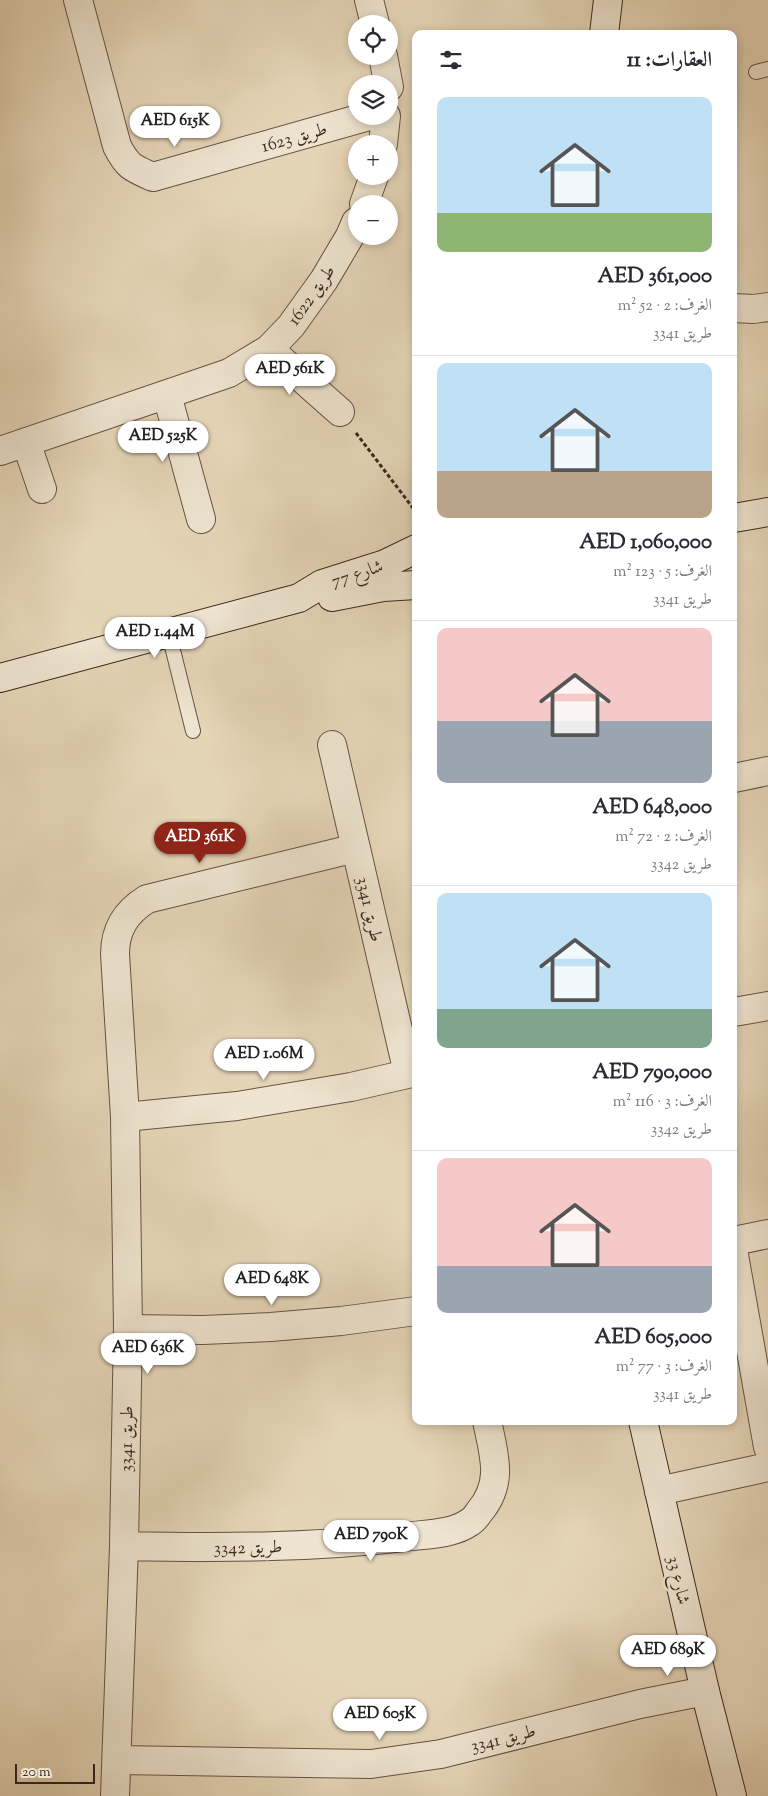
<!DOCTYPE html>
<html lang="ar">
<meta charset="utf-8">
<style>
body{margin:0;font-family:"Sorts Mill Goudy",Amiri,serif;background:#f2f2f3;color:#2b2b33;direction:rtl;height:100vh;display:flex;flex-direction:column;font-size:19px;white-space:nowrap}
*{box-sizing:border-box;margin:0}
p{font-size:16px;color:#7c7c81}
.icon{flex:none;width:28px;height:28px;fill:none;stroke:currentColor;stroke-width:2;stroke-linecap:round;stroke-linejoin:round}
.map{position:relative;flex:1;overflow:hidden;direction:ltr}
.drawer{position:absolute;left:412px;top:30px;width:325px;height:1395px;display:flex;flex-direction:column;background:#fff;border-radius:10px;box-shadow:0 2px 8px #0003;direction:rtl}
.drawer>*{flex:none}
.fabs{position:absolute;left:348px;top:15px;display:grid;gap:10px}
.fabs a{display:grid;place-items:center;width:50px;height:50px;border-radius:50%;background:#fff;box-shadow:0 2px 8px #0003;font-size:25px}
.scale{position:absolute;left:15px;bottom:12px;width:80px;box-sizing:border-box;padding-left:5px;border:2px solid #3d271d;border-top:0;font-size:14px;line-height:18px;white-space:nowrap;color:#3d271d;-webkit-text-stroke:4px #eee4d0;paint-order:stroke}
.price{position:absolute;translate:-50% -42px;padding:0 11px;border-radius:18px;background:#fff;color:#222;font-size:16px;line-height:32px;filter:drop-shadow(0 1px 2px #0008)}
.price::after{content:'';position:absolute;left:50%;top:30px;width:15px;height:11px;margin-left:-8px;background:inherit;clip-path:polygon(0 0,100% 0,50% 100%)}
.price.current{background:#8f2418;color:#fff}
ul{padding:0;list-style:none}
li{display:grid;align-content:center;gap:10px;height:265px;padding:0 25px}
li+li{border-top:1px solid #e1e1e2}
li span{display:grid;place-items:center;height:155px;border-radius:10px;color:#555}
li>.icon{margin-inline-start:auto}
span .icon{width:90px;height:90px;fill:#fffc;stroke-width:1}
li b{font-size:21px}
h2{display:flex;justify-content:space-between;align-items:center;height:60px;padding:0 25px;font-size:21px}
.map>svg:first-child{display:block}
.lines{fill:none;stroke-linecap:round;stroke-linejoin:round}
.lane-casing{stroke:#675244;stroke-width:16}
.street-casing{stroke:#675244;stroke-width:30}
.secondary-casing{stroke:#3d271d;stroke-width:30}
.path{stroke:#3d271d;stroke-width:3;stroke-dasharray:4 2.5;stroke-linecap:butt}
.lane{stroke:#eee4d0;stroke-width:14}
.street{stroke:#eee4d0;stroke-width:28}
.secondary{stroke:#eee4d0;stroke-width:28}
.labels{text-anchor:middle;stroke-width:5;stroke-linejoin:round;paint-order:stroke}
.street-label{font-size:18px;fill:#3d271d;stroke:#eee4d0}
</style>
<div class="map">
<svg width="768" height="1796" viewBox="0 0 768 1796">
<rect width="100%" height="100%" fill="#e5d5b7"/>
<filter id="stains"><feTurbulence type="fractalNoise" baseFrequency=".004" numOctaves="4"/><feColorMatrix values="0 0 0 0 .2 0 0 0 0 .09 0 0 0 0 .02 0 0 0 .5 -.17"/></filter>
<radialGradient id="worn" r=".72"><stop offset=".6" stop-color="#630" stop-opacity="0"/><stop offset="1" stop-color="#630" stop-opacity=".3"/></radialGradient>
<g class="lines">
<g class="lane-casing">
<path id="lane" d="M756,72L768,69
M169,634L193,731"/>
</g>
<g class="street-casing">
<path id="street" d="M78,0L117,146C127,166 132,168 153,177L369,116
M369,0L375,24
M383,56L389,87
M383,144L386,116
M364,204L374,176
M734,308L753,309L768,307
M269,349L340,412
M167,395L201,519
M26,442L42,489
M0,451L229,373L269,349L291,326L324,280L350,236L356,222
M332,745L408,1073
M734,778L768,771
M734,1012L768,1006
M125,1117L237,1106L351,1087L416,1072
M734,1241L768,1234
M734,1255L768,1447
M128,1329L203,1330L271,1327L341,1321L416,1311
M659,1491L768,1467
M124,1546C217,1548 310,1548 404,1537C425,1534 452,1535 470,1522C474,1520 477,1515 480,1511C504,1482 494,1455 487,1421
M118,1760L371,1764L441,1754L640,1704L705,1691
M115,1796L124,1546L128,1329L125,1117L115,954C115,929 126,912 147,899L356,848"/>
</g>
<g class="secondary-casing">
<path id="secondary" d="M604,34L608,0
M734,518L768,512
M332,597L383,587L416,585
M0,678L299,598L322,584L385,564L416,549
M643,1421L705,1691L732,1796"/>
</g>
<path class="path" d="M356,433L416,512"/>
<use href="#lane" class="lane"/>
<use href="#street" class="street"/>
<use href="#secondary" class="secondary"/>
</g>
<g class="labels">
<g class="street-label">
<text transform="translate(294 137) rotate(-16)" y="6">طريق 1623</text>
<text transform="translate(311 295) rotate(-55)" y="6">طريق 1622</text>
<text transform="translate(357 573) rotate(-18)" y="6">شارع 77</text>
<text transform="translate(370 909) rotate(77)" y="6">طريق 3341</text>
<text transform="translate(126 1439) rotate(-89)" y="6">طريق 3341</text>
<text transform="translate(248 1547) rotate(-1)" y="6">طريق 3342</text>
<text transform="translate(679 1580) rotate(77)" y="6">شارع 33</text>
<text transform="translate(503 1738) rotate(-14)" y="6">طريق 3341</text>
</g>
</g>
<rect width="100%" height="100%" filter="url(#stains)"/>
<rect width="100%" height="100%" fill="url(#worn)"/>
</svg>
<div class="fabs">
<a><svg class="icon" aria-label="locate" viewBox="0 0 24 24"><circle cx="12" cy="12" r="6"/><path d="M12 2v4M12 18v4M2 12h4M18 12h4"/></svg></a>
<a><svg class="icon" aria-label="layers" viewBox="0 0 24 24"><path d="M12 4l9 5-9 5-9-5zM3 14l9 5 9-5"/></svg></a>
<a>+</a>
<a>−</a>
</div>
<div class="scale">20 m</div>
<b class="price" style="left:175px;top:148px">AED 615K</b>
<b class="price" style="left:290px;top:396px">AED 561K</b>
<b class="price" style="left:163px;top:463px">AED 525K</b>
<b class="price" style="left:155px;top:659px">AED 1.44M</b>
<b class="price current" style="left:200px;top:864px">AED 361K</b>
<b class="price" style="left:264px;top:1081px">AED 1.06M</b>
<b class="price" style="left:272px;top:1306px">AED 648K</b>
<b class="price" style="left:148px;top:1375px">AED 636K</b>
<b class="price" style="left:371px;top:1562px">AED 790K</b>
<b class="price" style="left:668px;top:1677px">AED 689K</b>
<b class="price" style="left:380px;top:1741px">AED 605K</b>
<section class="drawer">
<h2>العقارات: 11<svg class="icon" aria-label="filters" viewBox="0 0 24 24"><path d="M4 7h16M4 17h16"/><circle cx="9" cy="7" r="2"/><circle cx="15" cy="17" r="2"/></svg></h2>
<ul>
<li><span style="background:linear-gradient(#bfe0f5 75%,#8fb573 0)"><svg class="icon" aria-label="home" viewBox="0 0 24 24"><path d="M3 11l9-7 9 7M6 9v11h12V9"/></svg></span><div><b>AED 361,000</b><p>الغرف: 2 · 52 m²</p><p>طريق 3341</p></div></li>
<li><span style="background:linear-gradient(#bfe0f5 70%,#b9a48a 0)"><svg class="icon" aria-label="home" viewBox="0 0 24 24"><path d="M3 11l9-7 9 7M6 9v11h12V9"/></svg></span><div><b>AED 1,060,000</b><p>الغرف: 5 · 123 m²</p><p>طريق 3341</p></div></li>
<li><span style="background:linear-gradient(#f6c9c9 60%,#9aa5b1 0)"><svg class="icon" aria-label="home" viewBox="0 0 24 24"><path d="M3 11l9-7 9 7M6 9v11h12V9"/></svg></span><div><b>AED 648,000</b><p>الغرف: 2 · 72 m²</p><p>طريق 3342</p></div></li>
<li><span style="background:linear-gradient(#bfe0f5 75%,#7fa58c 0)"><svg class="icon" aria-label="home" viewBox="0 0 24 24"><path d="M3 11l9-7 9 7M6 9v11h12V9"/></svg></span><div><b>AED 790,000</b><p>الغرف: 3 · 116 m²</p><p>طريق 3342</p></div></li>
<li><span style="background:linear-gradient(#f6c9c9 70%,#9aa5b1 0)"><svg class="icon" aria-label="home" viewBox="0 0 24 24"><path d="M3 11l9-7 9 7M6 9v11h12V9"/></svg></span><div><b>AED 605,000</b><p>الغرف: 3 · 77 m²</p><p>طريق 3341</p></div></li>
</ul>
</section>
</div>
